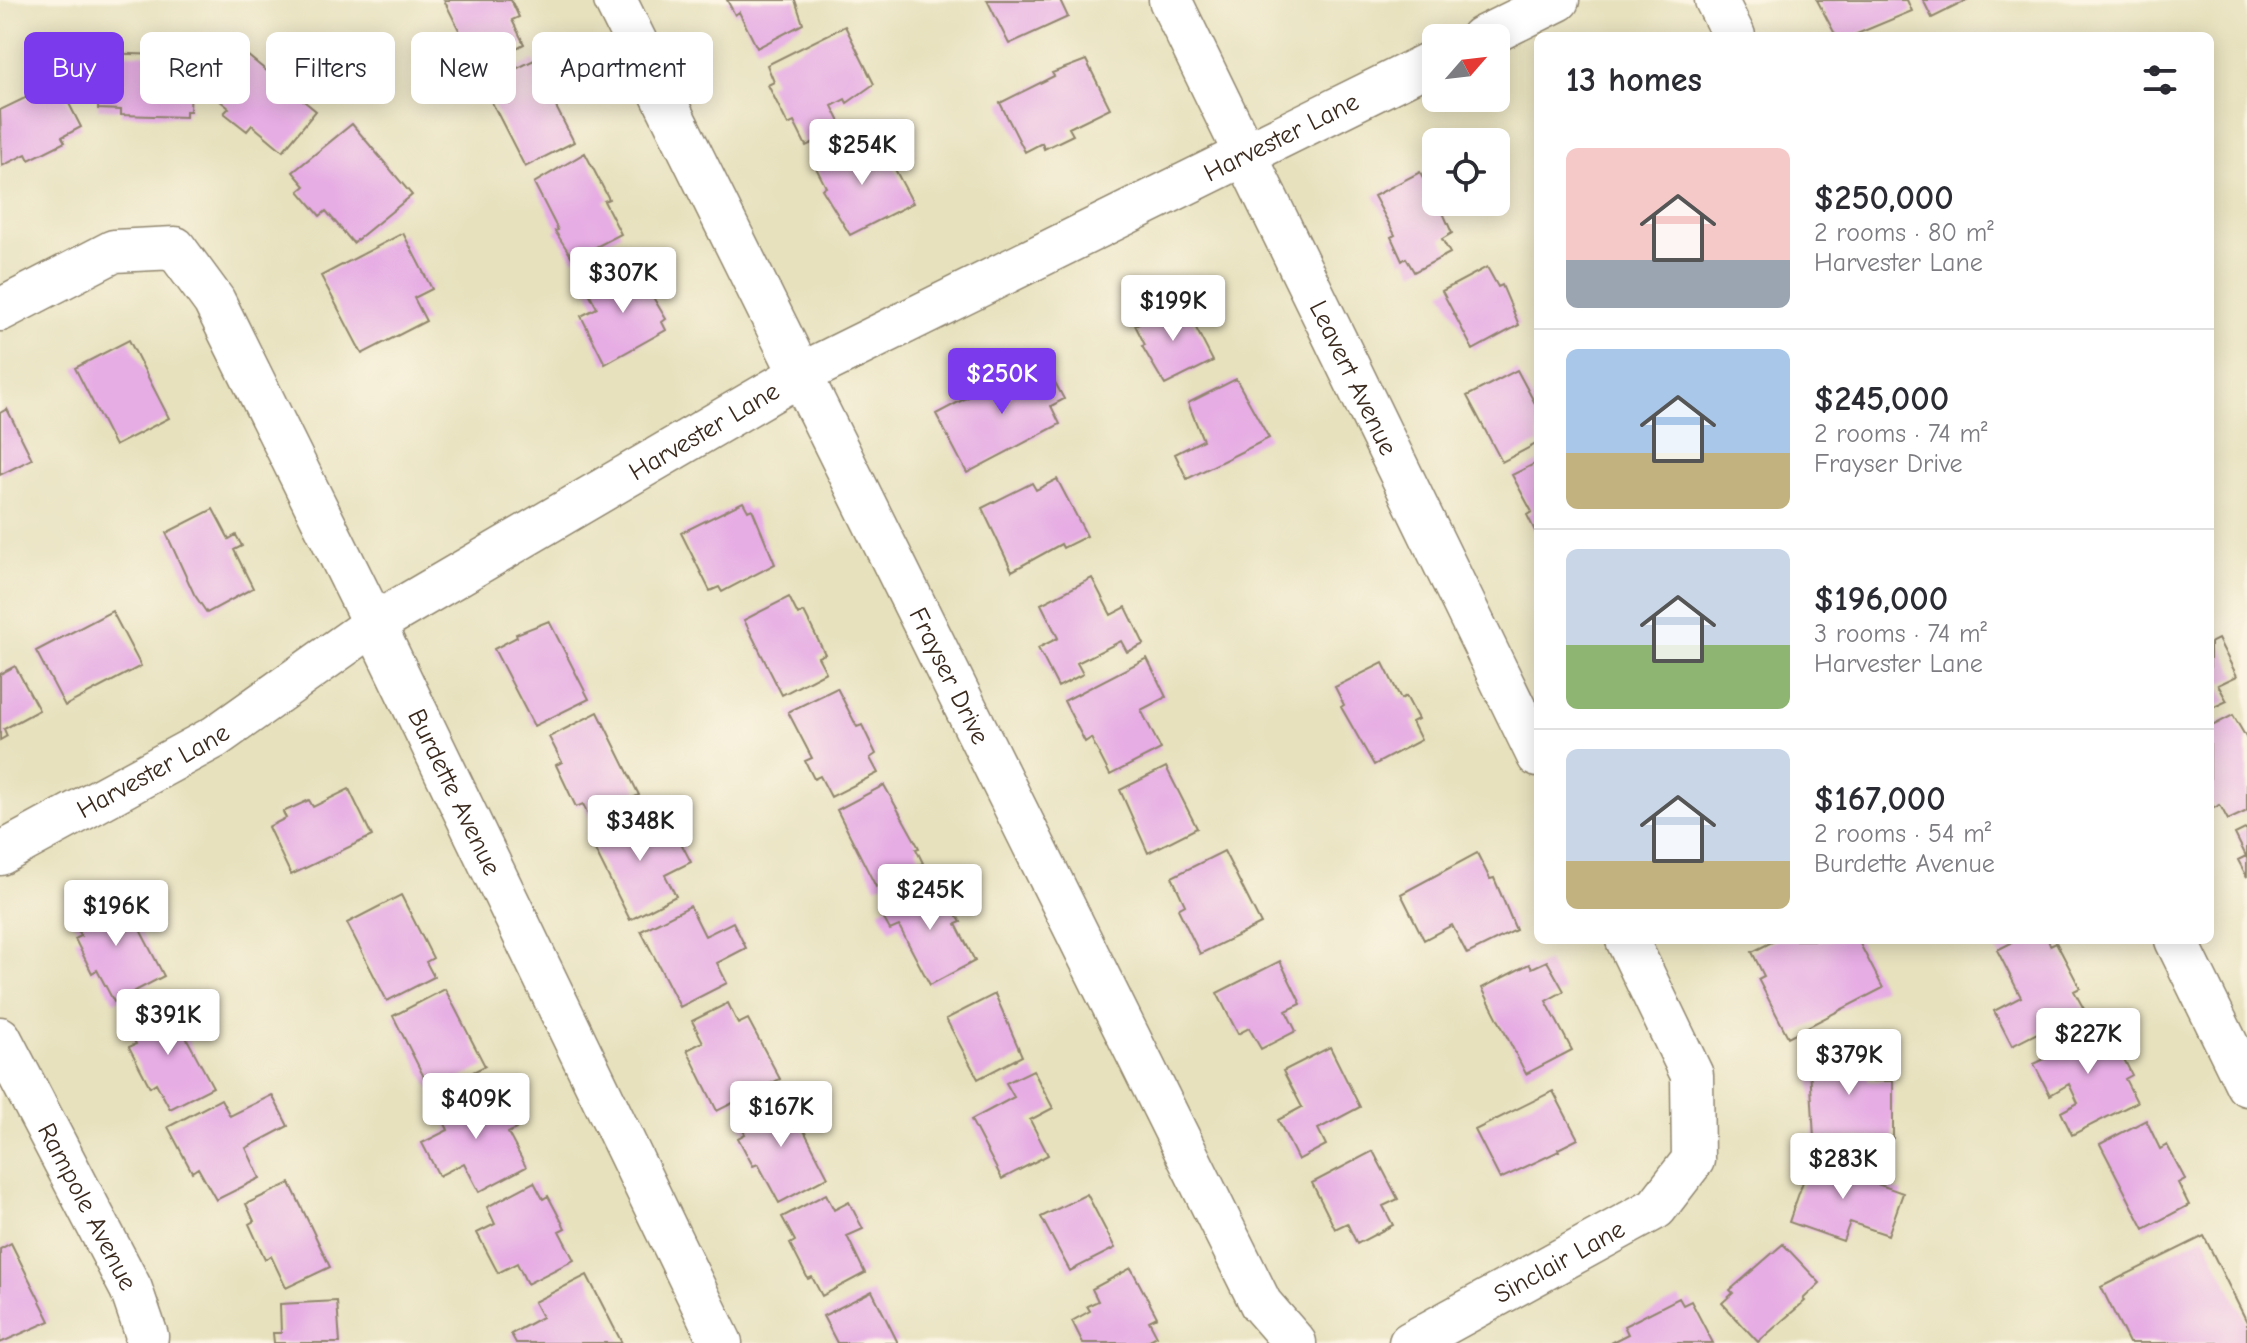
<!DOCTYPE html>
<meta charset="utf-8">
<style>
body{margin:0;font-family:"Comic Neue",sans-serif;background:#f2f2f3;color:#2b2b33;height:100vh;display:flex;flex-direction:column;font-size:30px;white-space:nowrap}
*{box-sizing:border-box;margin:0}
p{font-size:26px;color:#7c7c81}
.icon{flex:none;width:44px;height:44px;fill:none;stroke:currentColor;stroke-width:2;stroke-linecap:round;stroke-linejoin:round}
.map{position:relative;flex:1;overflow:hidden}
.details{position:absolute;left:1534px;top:32px;width:680px;height:912px;display:flex;flex-direction:column;background:#fff;border-radius:12px;box-shadow:0 4px 20px #0003}
.details>*{flex:none}
.guide{position:absolute;left:24px;top:32px;width:760px;height:72px;display:flex;gap:16px}
.needle{width:52px;rotate:62deg}
.fabs{position:absolute;left:1422px;top:24px;display:grid;gap:16px}
.fabs a{display:grid;place-items:center;width:88px;height:88px;border-radius:12px;background:#fff;box-shadow:0 4px 20px #0003;font-size:40px}
.price{position:absolute;translate:-50% -68px;padding:0 18px;border-radius:8px;background:#fff;color:#222;font-size:26px;line-height:52px;filter:drop-shadow(0 2px 4px #0008)}
.price::after{content:'';position:absolute;left:50%;top:48px;width:24px;height:18px;margin-left:-12px;background:inherit;clip-path:polygon(0 0,100% 0,50% 100%)}
.price.on{background:#7c3aed;color:#fff}
ul{padding:0;list-style:none}
li{display:flex;align-items:center;gap:24px;height:200px;padding:0 32px}
li+li{border-top:2px solid #e1e1e2}
li span{display:grid;place-items:center;flex:none;width:224px;height:160px;border-radius:12px;color:#555}
li>.icon{margin-inline-start:auto}
span .icon{width:96px;height:96px;fill:#fffc;stroke-width:1}
li b{font-size:34px}
h2{display:flex;justify-content:space-between;align-items:center;height:96px;padding:0 32px;font-size:34px}
.pill{padding:0 28px;border-radius:12px;background:#fff;box-shadow:0 4px 20px #0003;font-size:28px;line-height:72px}
.pill.on{background:#7c3aed;color:#fff}
.map>svg:first-child{display:block}
.building{fill:#e6ace4}
.lines{fill:none;stroke-linecap:round;stroke-linejoin:round}
.street-casing{stroke:#91866e;stroke-width:45}
.street{stroke:#fff;stroke-width:42}
.labels{text-anchor:middle;stroke-width:6;stroke-linejoin:round;paint-order:stroke}
.street-label{font-size:26px;fill:#3b2a1e;stroke:#fcf5e5}
</style>
<div class="map">
<svg width="2247" height="1343" viewBox="0 0 2247 1343">
<rect width="100%" height="100%" fill="#fcf5e5"/>
<filter id="ink" filterUnits="userSpaceOnUse"><feTurbulence type="fractalNoise" baseFrequency=".0125" numOctaves="2"/><feDisplacementMap in="SourceGraphic" scale="16" xChannelSelector="R" yChannelSelector="G"/><feConvolveMatrix kernelMatrix="1 2 1 2 8 2 1 2 1" color-interpolation-filters="sRGB"/></filter>
<filter id="wash" filterUnits="userSpaceOnUse"><feTurbulence type="fractalNoise" baseFrequency=".006" numOctaves="4" result="noise"/><feDisplacementMap in="SourceGraphic" scale="32" xChannelSelector="R" yChannelSelector="G"/><feGaussianBlur stdDeviation="1.8" result="paint"/><feColorMatrix in="noise" values="0 0 0 0 0 0 0 0 0 0 0 0 0 0 0 0 0 1.4 0 .05"/><feComposite in="paint" operator="in"/></filter>
<g filter="url(#wash)">
<rect width="100%" height="100%" fill="#e7e1be"/>
<g id="blocks">
<path class="building" d="M444,0H511L519,17L512,20L524,44L478,68Z
M727,0H795L803,24L757,48L739,12L735,15Z
M987,0H1060L1068,17L1009,44Z
M1817,0H1907L1912,11L1852,36H1836Z
M1923,0H1968L1932,18Z
M845,26L874,84L847,103L845,99L832,106L843,128L806,146L794,122L788,125L768,85L774,82L767,65Z
M100,53L192,56L190,111H186V117L121,115V110L98,109Z
M247,55L316,111L283,151L252,125L247,131L224,113L229,108L214,96Z
M534,60L542,78L548,74L562,101L555,105L574,142L525,167L483,85Z
M1086,60L1110,108L1069,128L1073,135L1044,149L1042,143L1025,152L1000,103L1054,76L1052,73Z
M58,82L81,127L62,137L65,142L29,160L26,154L2,166L0,110Z
M352,124L412,195L353,243L326,211L320,216L299,191L305,186L293,172Z
M862,139L874,163L888,156L913,203L850,235L822,189L826,187L814,164Z
M585,153L609,199L604,201L621,234L573,259L555,231L558,230L534,183Z
M1420,172L1430,191L1433,190L1452,233L1442,239L1450,253L1414,272L1406,258L1402,261L1391,237L1395,235L1374,196Z
M403,233L432,289L414,298L426,321L362,354L321,276Z
M635,267L666,319L662,322L666,330L605,364L581,316L597,308L588,291Z
M1487,267L1498,287L1502,285L1519,325L1473,350L1442,291Z
M1182,301L1213,361L1165,385L1142,346L1145,345L1135,325Z
M129,340L169,418L115,446L75,368Z
M1042,358L1064,399L1051,406L1060,424L967,473L936,414Z
M1517,370L1538,409V443L1502,462L1467,396Z
M1236,379L1269,438L1187,479L1175,454L1203,440L1188,403Z
M7,409L32,459L0,475V413Z
M1538,462V531L1536,533L1527,515L1532,512L1512,475Z
M1057,479L1087,536L1063,548L1061,544L1012,571L982,508L1032,483L1036,490Z
M743,502L748,511L752,509L775,564L722,592L719,587L710,591L681,533Z
M213,509L229,539L236,535L242,546L234,550L253,588L207,613L194,594L166,533Z
M1092,578L1111,615L1126,607L1144,644L1127,652L1121,641L1077,663L1083,674L1058,687L1038,648L1058,638L1041,604Z
M789,597L798,615L804,612L825,654L818,657L826,672L782,695L744,620Z
M112,611L141,666L65,706L36,651Z
M549,621L589,699L534,726L494,649L517,637L516,634Z
M2218,639L2237,676L2218,685L2227,701L2210,709V643Z
M1147,658L1166,697L1141,710L1161,749L1110,775L1091,738L1085,742L1064,701Z
M1383,663L1401,699L1406,696L1418,719L1412,722L1421,740L1374,765L1341,707L1344,705L1335,687Z
M15,666L39,710L4,729L7,736L0,740V674Z
M837,688L857,727L862,725L876,754L870,758L878,773L831,797L820,776L814,779L805,761L812,758L788,712Z
M598,712L639,795L590,819L583,804L576,807L556,765L562,762L549,737Z
M2233,715L2247,739V811L2228,820L2220,805L2214,808L2210,800V727Z
M1166,767L1197,828L1148,853L1120,790Z
M884,785L919,848L916,849L923,863L876,887L837,810Z
M349,789L372,836L291,875L268,827L286,818L283,812L309,800L313,807Z
M635,814L644,833L669,820L691,862L665,875L676,896L630,920L589,838Z
M2247,828V877L2238,860L2246,856L2235,834Z
M1224,851L1261,924L1200,954L1178,909L1185,905L1172,877Z
M1477,853L1490,879L1494,878L1516,930L1467,954L1452,925L1424,940L1401,894Z
M934,881L961,922L956,924L975,961L930,985L899,926L890,930L879,910Z
M121,893L164,976L114,1002L97,970L92,973L75,939L81,936L71,918Z
M401,895L433,958L426,962L434,977L387,1001L347,923Z
M690,906L705,936L733,922L746,948L717,963L727,983L680,1007L641,931Z
M1776,940H1858L1883,988L1788,1037L1758,979L1764,976L1752,952Z
M2017,940H2048L2050,945L2056,942L2080,988L2074,991L2084,1009L2012,1046L1994,1011L2021,997L1997,950Z
M1280,961L1301,1004L1286,1011L1296,1031L1261,1049L1249,1028L1238,1034L1217,993Z
M1547,961L1564,991L1546,1001L1572,1050L1526,1074L1482,988L1529,964L1532,968Z
M445,989L485,1066L432,1093L393,1016Z
M995,994L1022,1056L978,1079L946,1019Z
M728,1003L738,1024L748,1019L780,1079L717,1111L687,1050L703,1042L692,1021Z
M168,1004L213,1087L170,1109L156,1083L150,1087L129,1047L136,1044L127,1026Z
M2095,1020L2103,1037L2111,1033L2132,1075L2125,1079L2137,1102L2072,1135L2061,1112L2078,1103L2069,1084L2050,1095L2034,1064L2055,1054L2049,1043Z
M1330,1047L1360,1107L1318,1129L1326,1145L1298,1160L1278,1120L1302,1107L1283,1071Z
M1814,1050H1868V1081H1893V1138H1814L1810,1068H1814Z
M1033,1070L1053,1108L1030,1120L1048,1155L1002,1179L971,1120L1014,1097L1006,1083Z
M485,1087L496,1108L503,1104L516,1129L508,1133L526,1167L479,1192L464,1163L439,1176L422,1143L448,1130L439,1111Z
M1553,1091L1578,1139L1558,1149L1559,1151L1500,1179L1475,1130Z
M785,1094L828,1177L779,1203L758,1164L753,1166L738,1138L745,1134L737,1119Z
M272,1095L288,1126L246,1148L260,1178L216,1200L198,1168L192,1172L168,1127L221,1099L230,1116Z
M2146,1120L2160,1149L2167,1145L2185,1179L2178,1183L2189,1205L2144,1229L2100,1144Z
M1373,1151L1398,1199L1383,1206L1393,1225L1357,1244L1347,1223L1335,1229L1312,1183Z
M1818,1155L1866,1171L1863,1179L1903,1193L1888,1235L1850,1222L1843,1241L1789,1222L1806,1173L1811,1175Z
M534,1182L543,1199L548,1196L565,1228L559,1231L574,1260L527,1284L517,1263L498,1273L477,1233L495,1224L487,1207Z
M290,1183L330,1267L286,1288L271,1256L265,1259L249,1224L254,1221L246,1204Z
M826,1194L834,1210L849,1202L863,1229L847,1236L865,1273L822,1296L812,1277L808,1279L790,1244L795,1241L782,1217Z
M1087,1194L1115,1248L1070,1271L1041,1217Z
M2204,1236L2247,1322V1343H2129L2101,1287Z
M11,1243L50,1321L0,1343V1249Z
M1783,1244L1820,1283L1803,1299L1805,1301L1758,1342L1722,1303L1733,1293L1730,1290Z
M1131,1268L1157,1317L1149,1321L1157,1336L1144,1343H1083L1072,1321L1090,1311L1087,1306L1098,1301L1092,1289Z
M587,1275L622,1343H516L511,1334L542,1317L534,1302Z
M872,1291L898,1343H837L823,1316Z
M1679,1298L1683,1305L1691,1301L1713,1343H1610L1628,1334L1624,1326Z
M337,1301L340,1343H274L273,1333H281L280,1304Z"/>
</g>
</g>
<g filter="url(#ink)">
<use href="#blocks" fill-opacity="0" stroke="#91866e" stroke-width="2"/>
<g class="lines">
<g class="street-casing">
<g id="street">
<path id="s1" d="M615,0L1261,1304L1295,1343"/>
<path id="s2" d="M1170,0L1538,756"/>
<path d="M1716,0L1734,36"/>
<path d="M1481,38L1558,0"/>
<path id="s3" d="M0,310L114,251L175,248L214,301L374,624L721,1343"/>
<path id="s4" d="M0,854L215,737L374,624L801,374L1436,60"/>
<path d="M2176,940L2247,1085"/>
<path id="s5" d="M0,1038L131,1289L147,1336L146,1343"/>
<path id="s6" d="M1410,1343L1656,1208L1693,1160L1692,1075L1627,940"/>
</g>
</g>
<use href="#street" class="street"/>
</g>
</g>
<g class="labels">
<g class="street-label">
<text dy="9" stroke="none"><textPath href="#s4" startOffset="1470">Harvester Lane</textPath></text>
<text dy="9" stroke="none"><textPath href="#s2" startOffset="420">Leavert Avenue</textPath></text>
<text dy="9" stroke="none"><textPath href="#s4" startOffset="822">Harvester Lane</textPath></text>
<text dy="9" stroke="none"><textPath href="#s1" startOffset="754">Frayser Drive</textPath></text>
<text dy="9" stroke="none"><textPath href="#s4" startOffset="174">Harvester Lane</textPath></text>
<text dy="9" stroke="none"><textPath href="#s3" startOffset="802">Burdette Avenue</textPath></text>
<text dy="9" stroke="none"><textPath href="#s5" startOffset="190">Rampole Avenue</textPath></text>
<text dy="9" stroke="none"><textPath href="#s6" startOffset="170">Sinclair Lane</textPath></text>
</g>
</g>
</svg>
<div class="fabs">
<a><svg class="needle" viewBox="-14 -14 28 28"><path d="M0-13l5 13h-10z" fill="#e53935"/><path d="M0 13l5-13h-10z" fill="#7c7c81"/></svg></a>
<a><svg class="icon" aria-label="locate" viewBox="0 0 24 24"><circle cx="12" cy="12" r="6"/><path d="M12 2v4M12 18v4M2 12h4M18 12h4"/></svg></a>
</div>
<b class="price" style="left:862px;top:187px">$254K</b>
<b class="price" style="left:623px;top:315px">$307K</b>
<b class="price" style="left:1173px;top:343px">$199K</b>
<b class="price on" style="left:1002px;top:416px">$250K</b>
<b class="price" style="left:640px;top:863px">$348K</b>
<b class="price" style="left:930px;top:932px">$245K</b>
<b class="price" style="left:116px;top:948px">$196K</b>
<b class="price" style="left:168px;top:1057px">$391K</b>
<b class="price" style="left:2088px;top:1076px">$227K</b>
<b class="price" style="left:1849px;top:1097px">$379K</b>
<b class="price" style="left:476px;top:1141px">$409K</b>
<b class="price" style="left:781px;top:1149px">$167K</b>
<b class="price" style="left:1843px;top:1201px">$283K</b>
<div class="guide">
<a class="pill on">Buy</a>
<a class="pill">Rent</a>
<a class="pill">Filters</a>
<a class="pill">New</a>
<a class="pill">Apartment</a>
</div>
<section class="details">
<h2>13 homes<svg class="icon" aria-label="filters" viewBox="0 0 24 24"><path d="M4 7h16M4 17h16"/><circle cx="9" cy="7" r="2"/><circle cx="15" cy="17" r="2"/></svg></h2>
<ul>
<li><span style="background:linear-gradient(#f6c9c9 70%,#9aa5b1 0)"><svg class="icon" aria-label="home" viewBox="0 0 24 24"><path d="M3 11l9-7 9 7M6 9v11h12V9"/></svg></span><div><b>$250,000</b><p>2 rooms · 80 m²</p><p>Harvester Lane</p></div></li>
<li><span style="background:linear-gradient(#a9c7e8 65%,#c2b280 0)"><svg class="icon" aria-label="home" viewBox="0 0 24 24"><path d="M3 11l9-7 9 7M6 9v11h12V9"/></svg></span><div><b>$245,000</b><p>2 rooms · 74 m²</p><p>Frayser Drive</p></div></li>
<li><span style="background:linear-gradient(#c9d6e8 60%,#8fb573 0)"><svg class="icon" aria-label="home" viewBox="0 0 24 24"><path d="M3 11l9-7 9 7M6 9v11h12V9"/></svg></span><div><b>$196,000</b><p>3 rooms · 74 m²</p><p>Harvester Lane</p></div></li>
<li><span style="background:linear-gradient(#c9d6e8 70%,#c2b280 0)"><svg class="icon" aria-label="home" viewBox="0 0 24 24"><path d="M3 11l9-7 9 7M6 9v11h12V9"/></svg></span><div><b>$167,000</b><p>2 rooms · 54 m²</p><p>Burdette Avenue</p></div></li>
</ul>
</section>
</div>
